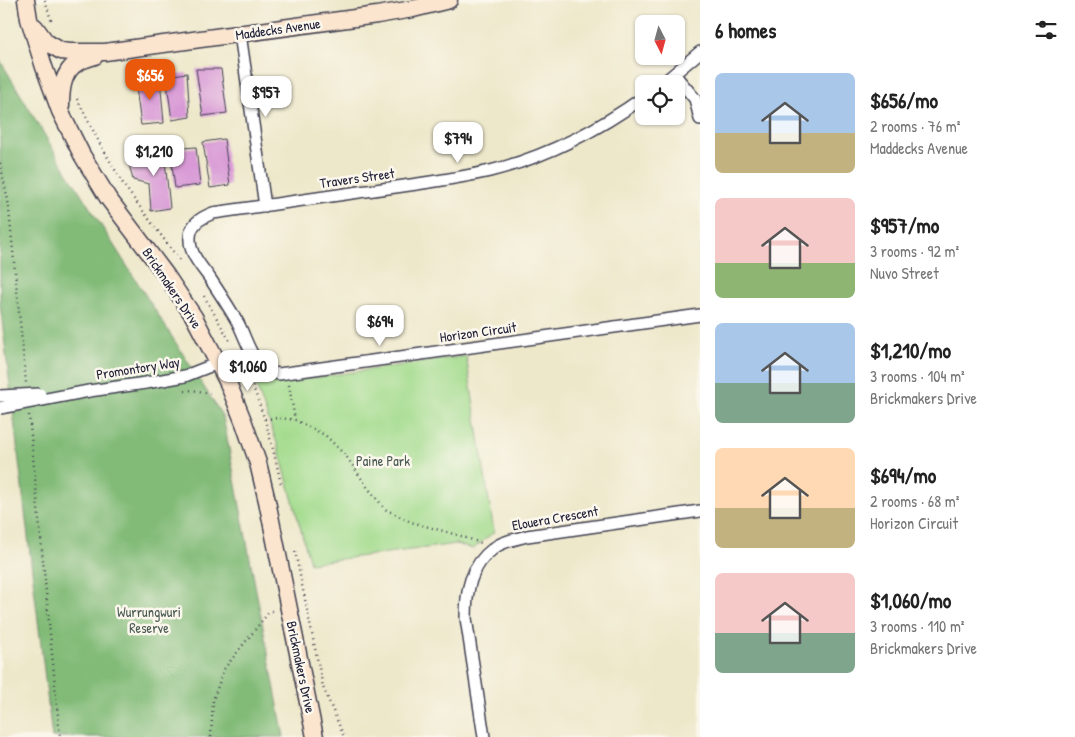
<!DOCTYPE html>
<meta charset="utf-8">
<style>
body{margin:0;font-family:"Patrick Hand",sans-serif;background:#f6f6f6;color:#222;height:100vh;display:flex;flex-direction:column;font-size:19px;white-space:nowrap}
*{box-sizing:border-box;margin:0}
p{font-size:16px;color:#767676}
.icon{flex:none;width:28px;height:28px;fill:none;stroke:currentColor;stroke-width:2;stroke-linecap:round;stroke-linejoin:round}
.map{position:relative;flex:1;overflow:hidden}
.drawer{display:flex;flex-direction:column;background:#fff;width:375px}
.drawer>*{flex:none}
.needle{width:32px;rotate:174deg}
.buttons{position:absolute;left:635px;top:15px;display:grid;gap:10px}
.buttons a{display:grid;place-items:center;width:50px;height:50px;border-radius:8px;background:#fff;box-shadow:0 1px 4px #0004;font-size:25px}
.price{position:absolute;translate:-50% -42px;padding:0 11px;border-radius:10px;background:#fff;color:#222;font-size:16px;line-height:32px;filter:drop-shadow(0 1px 2px #0008)}
.price::after{content:'';position:absolute;left:50%;top:30px;width:15px;height:11px;margin-left:-8px;background:inherit;clip-path:polygon(0 0,100% 0,50% 100%)}
.price.selected{background:#ea580c;color:#fff}
ul{padding:0;list-style:none}
li{display:flex;align-items:center;gap:15px;height:125px;padding:0 15px}
li span{display:grid;place-items:center;flex:none;width:140px;height:100px;border-radius:8px;color:#555}
li>.icon{margin-inline-start:auto}
span .icon{width:60px;height:60px;fill:#fffc;stroke-width:1}
li b{font-size:21px}
h2{display:flex;justify-content:space-between;align-items:center;height:60px;padding:0 15px;font-size:21px}
main{display:flex;flex:1;min-height:0}
.map>svg:first-child{display:block}
.green{fill:#a3db8d;stroke:#627e64}
.forest{fill:#82bb78;stroke:#526e5a}
.building{fill:#d899d6}
.lines{fill:none;stroke-linecap:round;stroke-linejoin:round}
.street-casing{stroke:#414051;stroke-width:14}
.secondary-casing{stroke:#414051;stroke-width:19}
.path{stroke:#414051;stroke-width:2.5;stroke-dasharray:1 4;stroke-linecap:butt}
.street{stroke:#fff;stroke-width:11}
.secondary{stroke:#fbe5cf;stroke-width:16}
.street-bridge-casing{stroke:#414051;stroke-width:14;stroke-linecap:butt}
.street-bridge{stroke:#fff;stroke-width:11}
.labels{text-anchor:middle;stroke-width:5;stroke-linejoin:round;paint-order:stroke}
.street-label{font-size:14px;fill:#22223b;stroke:#fbf7ec}
.park-label{font-size:14px;fill:#495a54;stroke:#fbf7ec}
</style>
<main>
<div class="map">
<svg width="700" height="737" viewBox="0 0 700 737">
<rect width="100%" height="100%" fill="#fbf7ec"/>
<filter id="ink" filterUnits="userSpaceOnUse"><feTurbulence type="fractalNoise" baseFrequency=".02" numOctaves="2"/><feDisplacementMap in="SourceGraphic" scale="10" xChannelSelector="R" yChannelSelector="G"/><feConvolveMatrix kernelMatrix="1 2 1 2 8 2 1 2 1" color-interpolation-filters="sRGB"/></filter>
<filter id="wash" filterUnits="userSpaceOnUse"><feTurbulence type="fractalNoise" baseFrequency=".0096" numOctaves="4" result="noise"/><feDisplacementMap in="SourceGraphic" scale="20" xChannelSelector="R" yChannelSelector="G"/><feGaussianBlur stdDeviation="1.12" result="paint"/><feColorMatrix in="noise" values="0 0 0 0 0 0 0 0 0 0 0 0 0 0 0 0 0 1.4 0 .05"/><feComposite in="paint" operator="in"/></filter>
<g filter="url(#wash)">
<rect width="100%" height="100%" fill="#eee8cb"/>
<path class="green" d="M466,356L494,532L473,549L456,544L310,563L277,443L251,372L267,379L283,382Z"/>
<path class="forest" d="M0,60L57,156L223,417L284,737H52L0,303Z"/>
<g id="blocks">
<path class="building" d="M196,69H221L227,113L203,116Z
M187,73L190,117L172,120L166,76Z
M160,78L164,123L141,125L135,80Z
M224,139L230,185L210,188L203,142Z
M163,142L170,208L151,211L149,184L133,180L129,164L150,158V144Z
M196,147L200,185L175,188L170,149Z"/>
</g>
</g>
<g filter="url(#ink)">
<use href="#blocks" fill-opacity="0" stroke="#414051" stroke-width="1"/>
<g class="lines">
<g class="street-casing">
<path id="street" d="M240,34L265,206
M674,74L695,99L700,119
M662,84L700,52
M644,97C598,130 546,157 490,171C447,181 403,186 359,192C310,199 261,206 213,213C200,218 189,225 190,240C190,254 201,266 209,277C219,292 229,307 238,323C245,336 249,353 259,364C264,371 271,373 279,374L700,315
M89,391L146,383L185,376L218,363
M484,737L466,618C466,591 470,566 494,548C503,541 516,539 527,536L700,511"/>
</g>
<g class="secondary-casing">
<path id="secondary" d="M26,0L29,19L44,67L60,111L82,155L108,198L166,275L194,317L218,363L228,383L244,423L258,463L267,501L315,737
M35,27L46,42L61,51L70,52H105L377,15L413,9L449,0
M61,106C61,92 62,72 77,63C82,60 89,58 95,56"/>
</g>
<path class="path" d="M45,0L51,20
M77,99L100,144L125,187L181,262
M0,163L8,200L26,383
M204,296L231,343
M244,368C263,406 272,443 281,484
M289,385L295,420
M185,391L192,390L210,393
M29,415L60,737
M265,419L280,418L295,420L325,435L346,456L368,488L385,509L411,522L461,536L481,543
M295,551L323,687L344,737
M211,737L213,700L224,669L269,612L275,610"/>
<use href="#street" class="street"/>
<use href="#secondary" class="secondary"/>
<g class="street-bridge-casing">
<path id="street-bridge" d="M0,396L40,394
M0,408L89,391"/>
</g>
<use href="#street-bridge" class="street-bridge"/>
</g>
</g>
<g class="labels">
<g class="street-label">
<text transform="translate(278 29) rotate(-8)" y="5">Maddecks Avenue</text>
<text transform="translate(357 178) rotate(-8)" y="5">Travers Street</text>
<text transform="translate(172 288) rotate(56)" y="5">Brickmakers Drive</text>
<text transform="translate(478 332) rotate(-8)" y="5">Horizon Circuit</text>
<text transform="translate(138 368) rotate(-9)" y="5">Promontory Way</text>
<text transform="translate(555 518) rotate(-10)" y="5">Elouera Crescent</text>
<text transform="translate(301 667) rotate(78)" y="5">Brickmakers Drive</text>
</g>
<g class="park-label">
<text x="383" y="466">Paine Park</text>
<text x="149" y="617">Wurrungwuri<tspan x="149" dy="16">Reserve</tspan></text>
</g>
</g>
</svg>
<div class="buttons">
<a><svg class="needle" viewBox="-14 -14 28 28"><path d="M0-13l5 13h-10z" fill="#e53935"/><path d="M0 13l5-13h-10z" fill="#767676"/></svg></a>
<a><svg class="icon" aria-label="locate" viewBox="0 0 24 24"><circle cx="12" cy="12" r="6"/><path d="M12 2v4M12 18v4M2 12h4M18 12h4"/></svg></a>
</div>
<b class="price selected" style="left:150px;top:101px">$656</b>
<b class="price" style="left:266px;top:118px">$957</b>
<b class="price" style="left:458px;top:164px">$794</b>
<b class="price" style="left:154px;top:177px">$1,210</b>
<b class="price" style="left:380px;top:347px">$694</b>
<b class="price" style="left:248px;top:392px">$1,060</b>
</div>
<section class="drawer">
<h2>6 homes<svg class="icon" aria-label="filters" viewBox="0 0 24 24"><path d="M4 7h16M4 17h16"/><circle cx="9" cy="7" r="2"/><circle cx="15" cy="17" r="2"/></svg></h2>
<ul>
<li><span style="background:linear-gradient(#a9c7e8 60%,#c2b280 0)"><svg class="icon" aria-label="home" viewBox="0 0 24 24"><path d="M3 11l9-7 9 7M6 9v11h12V9"/></svg></span><div><b>$656/mo</b><p>2 rooms · 76 m²</p><p>Maddecks Avenue</p></div></li>
<li><span style="background:linear-gradient(#f6c9c9 65%,#8fb573 0)"><svg class="icon" aria-label="home" viewBox="0 0 24 24"><path d="M3 11l9-7 9 7M6 9v11h12V9"/></svg></span><div><b>$957/mo</b><p>3 rooms · 92 m²</p><p>Nuvo Street</p></div></li>
<li><span style="background:linear-gradient(#a9c7e8 60%,#7fa58c 0)"><svg class="icon" aria-label="home" viewBox="0 0 24 24"><path d="M3 11l9-7 9 7M6 9v11h12V9"/></svg></span><div><b>$1,210/mo</b><p>3 rooms · 104 m²</p><p>Brickmakers Drive</p></div></li>
<li><span style="background:linear-gradient(#ffd9b3 60%,#c2b280 0)"><svg class="icon" aria-label="home" viewBox="0 0 24 24"><path d="M3 11l9-7 9 7M6 9v11h12V9"/></svg></span><div><b>$694/mo</b><p>2 rooms · 68 m²</p><p>Horizon Circuit</p></div></li>
<li><span style="background:linear-gradient(#f6c9c9 60%,#7fa58c 0)"><svg class="icon" aria-label="home" viewBox="0 0 24 24"><path d="M3 11l9-7 9 7M6 9v11h12V9"/></svg></span><div><b>$1,060/mo</b><p>3 rooms · 110 m²</p><p>Brickmakers Drive</p></div></li>
</ul>
</section>
</main>
